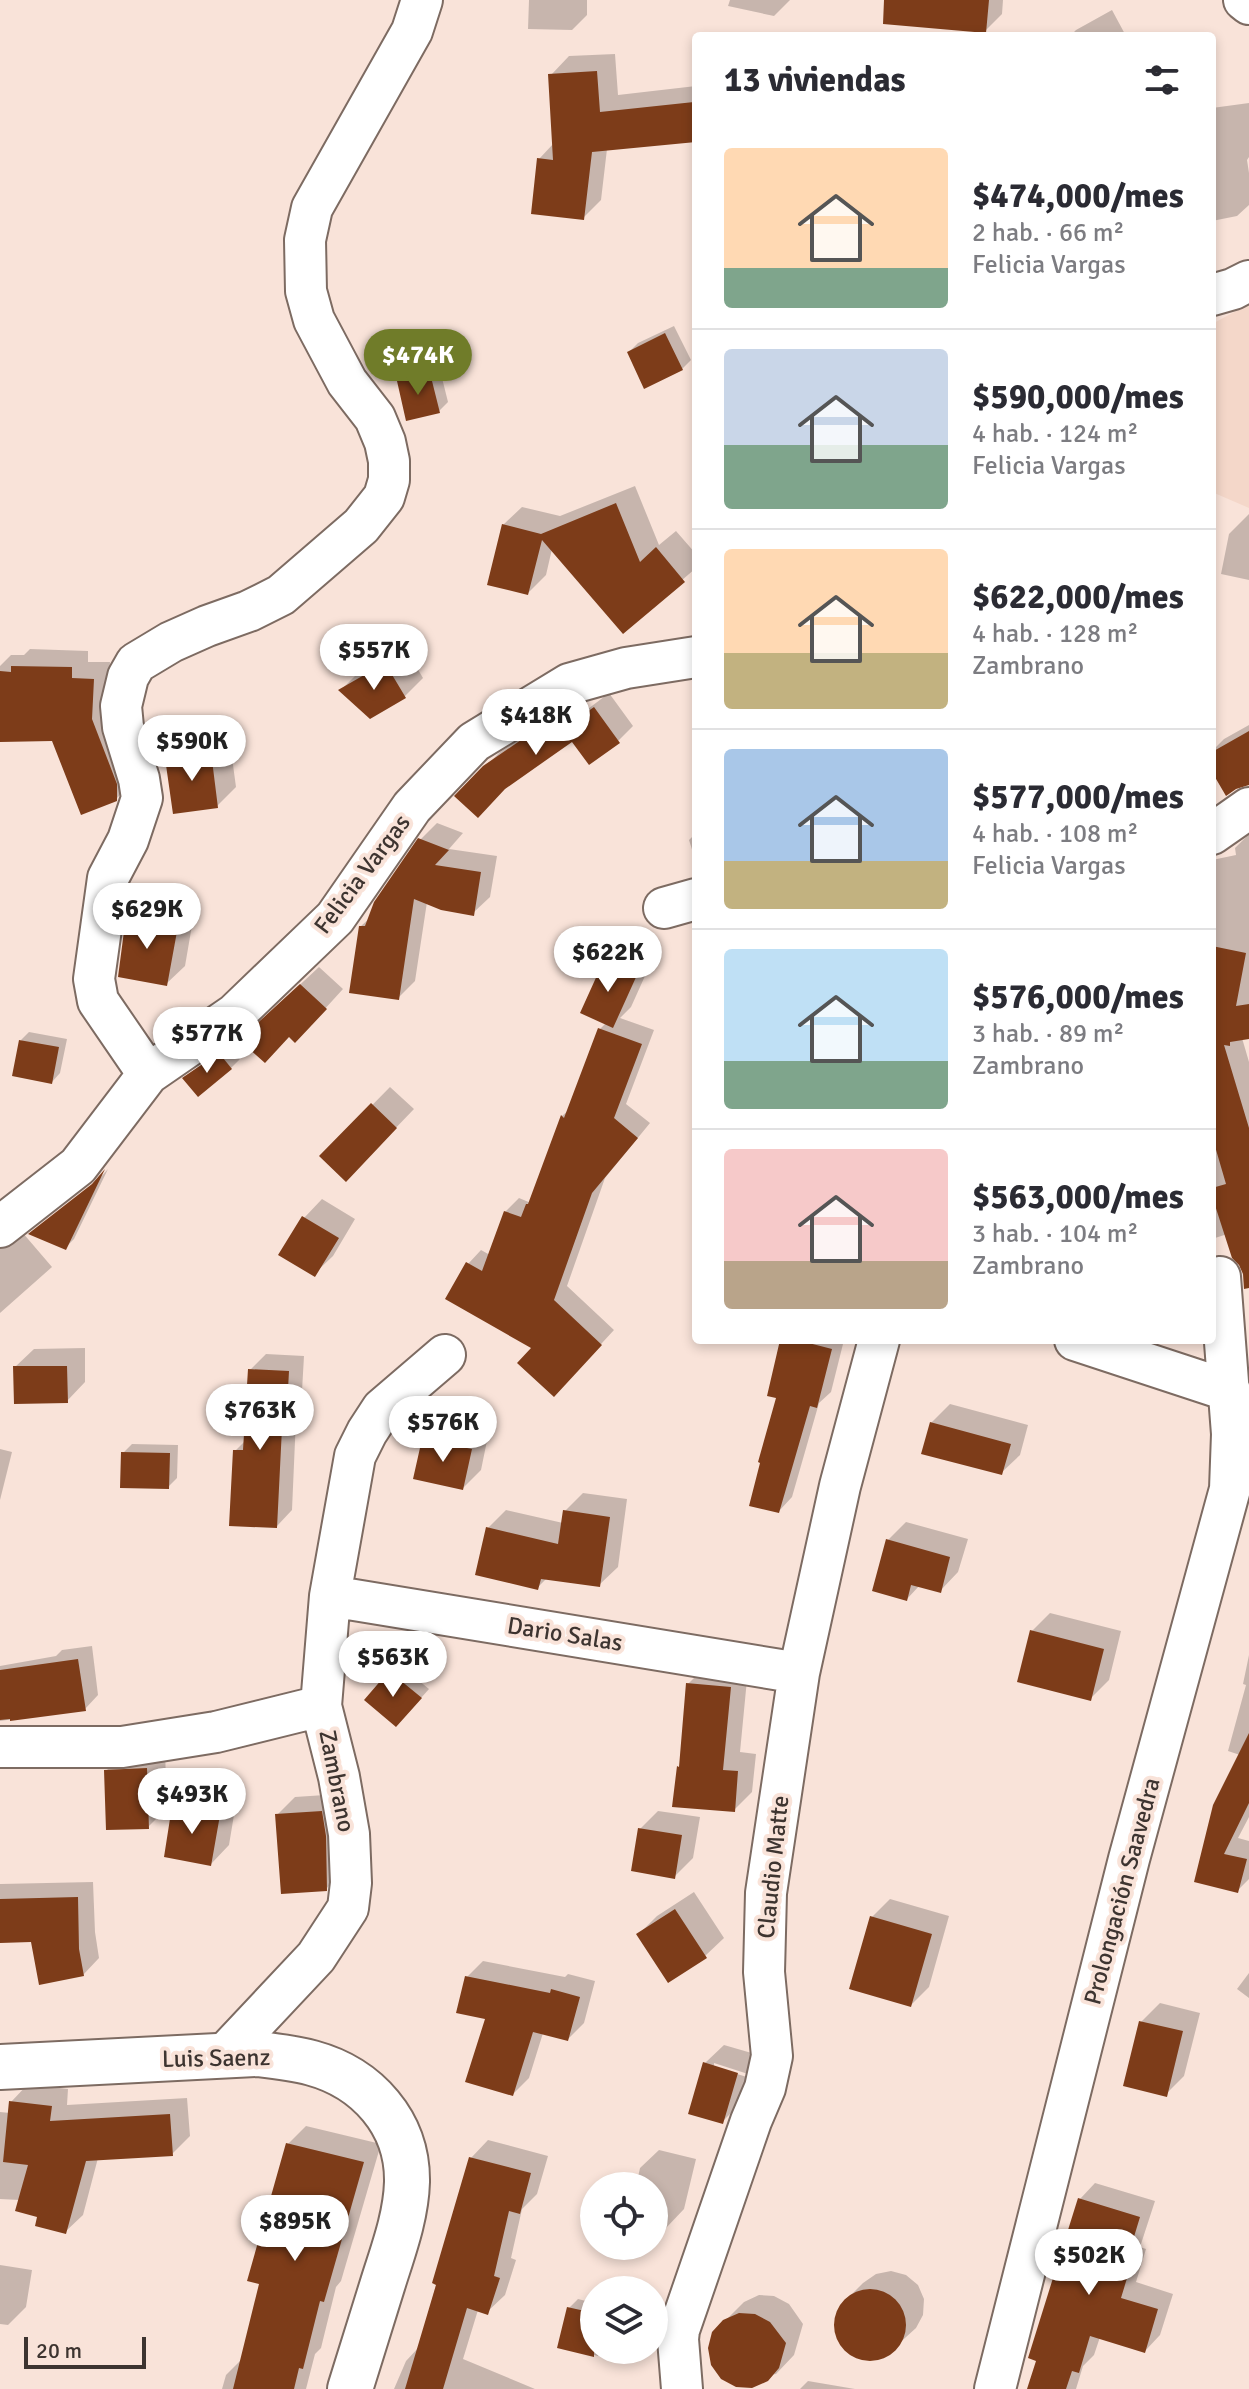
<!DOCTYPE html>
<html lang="es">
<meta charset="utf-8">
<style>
body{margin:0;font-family:Signika,sans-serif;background:#f7f7f7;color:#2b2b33;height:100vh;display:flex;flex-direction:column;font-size:30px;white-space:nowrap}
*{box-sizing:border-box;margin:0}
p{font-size:26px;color:#7c7c81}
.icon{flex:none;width:44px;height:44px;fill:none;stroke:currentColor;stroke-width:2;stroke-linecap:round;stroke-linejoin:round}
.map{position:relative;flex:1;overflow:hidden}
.details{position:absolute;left:692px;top:32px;width:524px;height:1312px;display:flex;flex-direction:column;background:#fff;border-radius:8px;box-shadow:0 4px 12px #0003}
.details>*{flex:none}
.buttons{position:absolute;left:580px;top:2172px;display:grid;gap:16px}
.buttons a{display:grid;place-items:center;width:88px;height:88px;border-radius:50%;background:#fff;box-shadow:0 4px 12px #0003;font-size:40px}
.scale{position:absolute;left:24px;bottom:20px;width:122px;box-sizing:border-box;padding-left:8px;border:4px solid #3d3430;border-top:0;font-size:22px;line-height:28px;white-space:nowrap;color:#3d3430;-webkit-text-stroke:6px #f9e3d9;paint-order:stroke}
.price{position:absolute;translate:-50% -68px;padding:0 18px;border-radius:28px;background:#fff;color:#222;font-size:26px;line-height:52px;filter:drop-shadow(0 2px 4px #0008)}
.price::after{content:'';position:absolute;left:50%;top:48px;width:24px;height:18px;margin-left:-12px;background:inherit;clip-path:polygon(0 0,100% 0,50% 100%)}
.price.on{background:#707c29;color:#fff}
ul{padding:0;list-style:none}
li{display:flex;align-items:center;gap:24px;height:200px;padding:0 32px}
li+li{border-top:2px solid #e1e1e2}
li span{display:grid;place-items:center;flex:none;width:224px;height:160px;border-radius:8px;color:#555}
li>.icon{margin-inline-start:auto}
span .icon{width:96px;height:96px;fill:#fffc;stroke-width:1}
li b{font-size:34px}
h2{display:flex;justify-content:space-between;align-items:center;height:96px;padding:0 32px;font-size:34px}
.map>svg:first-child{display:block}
.built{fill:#f4d7c9}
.shadow{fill:#0003;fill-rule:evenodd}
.building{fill:#7d3c19}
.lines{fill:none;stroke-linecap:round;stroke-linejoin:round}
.street-casing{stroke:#7d6b62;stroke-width:44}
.secondary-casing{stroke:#7d6b62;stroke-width:48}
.street{stroke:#fff;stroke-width:40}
.secondary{stroke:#fff;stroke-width:44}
.labels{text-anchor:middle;stroke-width:8;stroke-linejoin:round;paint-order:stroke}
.street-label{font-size:24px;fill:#3d3430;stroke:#f9e3d9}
</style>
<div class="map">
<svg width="1249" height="2389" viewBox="0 0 1249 2389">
<rect width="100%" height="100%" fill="#f9e3d9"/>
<path class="built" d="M1249,304V508L1212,492V324Z"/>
<path class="shadow" d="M529,0H587V15L572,30L528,29Z
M730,0H790L774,16L728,6Z
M925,0H1003L1002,14L985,31Z
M1112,10L1126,36H1070L1076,30Z
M615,54L618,95L696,86V140L607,149L601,200L583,218L539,159L554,143L551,75L569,56Z
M1249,103V157L1247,160L1249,173V205L1237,216L1212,221V108Z
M674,326L691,360L682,369L629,352L638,343Z
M439,366L448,402L439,411L399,381L408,372Z
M635,486L659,545L676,531L696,554V568L623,631L552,549L546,575L528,593L503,525L522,507L560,516Z
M1249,514V580L1221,574L1229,534Z
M404,646L423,678L405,696L341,690L359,672Z
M30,649L88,651V662H110L108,701L133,782L116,799L54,738L0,740V666L11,655H24Z
M609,693L633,726L618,741L572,739L457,796L500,752L577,702L584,712Z
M1249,725V782L1212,768V751L1224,739Z
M229,735L236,787L217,806L167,759L185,740Z
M437,823L463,833L449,849L497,856L490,897L473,913L427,902L415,981L398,998L361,926L371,917L420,840Z
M696,833V862L689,840Z
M1249,834V1037L1242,1038L1249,1062V1227L1212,1239V860L1236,855L1235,848Z
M146,899L195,908L185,966L166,984L128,917Z
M624,943L654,956L631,1007L620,1018L654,1030L626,1104L650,1123L605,1178L567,1286L614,1330L567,1381L534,1348L468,1264L481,1250L490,1255L505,1212L519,1198L531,1203L562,1116L570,1109L600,1029L607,1022L606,961Z
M319,967L343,989L313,1022H260Z
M29,1032L67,1039L60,1073L52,1082L21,1040Z
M228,1046L240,1059L231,1068L185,1078L194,1070Z
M390,1087L414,1109L364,1161L322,1156Z
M108,1169L74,1239L65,1248L99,1179Z
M322,1199L355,1219L333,1256L314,1274L304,1218Z
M22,1232L52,1267L0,1313V1234Z
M782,1340H844L831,1392L819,1403L792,1497L779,1511L778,1396Z
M85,1348V1382L67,1401L15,1367L34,1349Z
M266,1354L304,1356L302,1391L297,1395L292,1510L277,1526L235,1451L246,1440L250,1370Z
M950,1404L1028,1425L1020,1455L1001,1473L931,1423Z
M442,1422L489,1431L481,1470L463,1488L424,1440Z
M132,1444L178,1445L177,1478L168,1487L123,1453Z
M0,1449L12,1452L0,1500Z
M583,1493L627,1499L618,1567L599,1585L547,1578L537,1588L488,1528L506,1510L563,1523L565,1511Z
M906,1522L968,1539L958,1572L940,1591L920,1585L907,1599L888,1540Z
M1050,1613L1121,1631L1109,1680L1090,1699L1032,1631Z
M92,1646L98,1695L85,1709L0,1721V1666L56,1656L62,1650Z
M1249,1655V1817L1238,1838L1249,1841V1879L1237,1891L1197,1881L1240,1755L1228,1751L1246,1685L1243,1684Z
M399,1664L429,1689L405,1716L391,1672Z
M706,1666L748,1669L740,1752L756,1754L752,1792L734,1810L688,1684Z
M165,1751L167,1808L148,1827L106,1771L125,1752Z
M192,1789L237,1797L229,1845L211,1864L174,1807Z
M340,1794L344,1870L326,1889L277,1815L295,1797Z
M658,1811L700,1817L693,1858L674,1877L640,1829Z
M93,1882L95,1932L99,1958L83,1975L33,1940L0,1941V1884Z
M694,1892L724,1938L705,1956L639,1934L657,1916Z
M890,1899L949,1916L929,1987L911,2005L872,1917Z
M483,1961L565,1977L568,1974L595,1981L584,2023L568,2039L543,2033L529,2078L513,2094L487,2017L467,1977Z
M1249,1973V1998L1237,1989Z
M1160,2003L1200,2013L1184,2076L1166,2094L1141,2022Z
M724,2045L755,2054L740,2104L722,2122L705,2063ZM714,2063L748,2074L747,2077L714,2067Z
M28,2084L68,2089L67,2105L187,2098L190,2136L172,2154L98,2158L83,2215L65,2232L40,2216L20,2200L0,2199V2112L10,2113L11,2102Z
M306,2126L381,2144L341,2281L336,2287L321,2348L315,2354L306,2389H222L226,2375L243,2358L262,2283L288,2144Z
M488,2140L548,2156L537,2194L522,2209L511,2258L516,2260L505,2295L487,2312L478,2310L463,2359L535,2389H394L406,2361L419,2347L471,2158Z
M659,2150L696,2159L684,2209L666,2228L654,2225V2186H636L640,2168Z
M1095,2183L1155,2201L1140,2247L1146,2249L1136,2282L1173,2294L1160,2335L1145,2351L1100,2337L1094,2355L1083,2366L1076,2389H1029L1080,2199Z
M0,2265L32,2270L26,2307L8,2325L0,2324Z
M891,2271L906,2275L918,2285L924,2299L923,2315L916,2328L884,2357L869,2359L854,2355L842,2345L836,2331L837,2316L844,2302L863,2283L876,2274Z
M759,2295L774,2296L789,2304L803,2324L794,2355L776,2374L730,2381L725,2321L744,2302Z
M578,2299L594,2303V2350H604L598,2356L559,2346L569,2308Z
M808,2381L855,2389H800Z"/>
<path class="building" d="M884,0H989L986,33L883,24Z
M597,71L600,112L694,102L696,142L592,152L584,220L531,214L537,158L553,160L548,74Z
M665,333L683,370L644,389L627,352Z
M430,373L440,413L406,421L397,381Z
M616,503L640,562L656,547L685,582L623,634L542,540L528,595L487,585L502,524L541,534Z
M385,663L406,698L370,719L338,690Z
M11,666L72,667V678L94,679L92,719L117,784V801L81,815L52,741L0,742V671L11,672Z
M594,707L620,743L589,765L572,742L505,789L478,818L454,796L483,766L521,740L562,716L569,725Z
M1249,731V785L1236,789L1226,796L1212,772V752Z
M211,752L218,808L173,814L165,758Z
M418,838L449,850L435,865L481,872L474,916L441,910L414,899L399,1000L349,993L359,926H365L374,902Z
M126,916L178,926L167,986L118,977Z
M1212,946L1246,953L1236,1006L1249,1004V1039L1230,1042V1046L1224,1045L1249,1128V1288L1244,1289L1243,1274L1239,1265L1232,1258L1212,1196V1188L1226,1184L1212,1136Z
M604,960L637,975L613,1028L580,1013Z
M300,984L327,1009L295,1043L289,1037L265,1063L239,1040Z
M598,1028L642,1044L614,1118L638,1138L592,1193L554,1300L602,1345L554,1397L517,1363L531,1348L445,1299L466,1262L482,1271L504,1211L521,1217L526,1204H528L561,1115L564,1118Z
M19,1040L59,1047L52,1084L12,1076Z
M219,1053L232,1069L198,1097L182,1078Z
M371,1103L397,1128L346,1182L319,1156Z
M105,1169L66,1250L28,1234L92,1184Z
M302,1216L339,1238L315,1277L278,1255Z
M780,1340H797L832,1349L817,1408L810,1406L779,1513L749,1506L760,1463L758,1462L776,1398L767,1396Z
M13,1366H67L68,1403L14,1404Z
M248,1369L289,1371L287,1408H283L277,1528L229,1526L233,1450H243Z
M930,1422L1011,1444L1002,1475L921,1454Z
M422,1439L472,1449L463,1490L413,1479Z
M121,1452L170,1453L169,1489L120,1488Z
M563,1510L610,1517L600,1587L541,1579L538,1590L475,1575L486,1527L558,1544Z
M886,1539L950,1557L941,1593L911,1585L907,1601L872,1591Z
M1030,1630L1104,1649L1091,1701L1017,1682Z
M78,1659L86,1711L10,1721V1719L0,1720V1670Z
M389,1671L422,1698L396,1727L364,1700Z
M686,1683L731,1687L723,1770L738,1771L735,1812L672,1807L677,1766L679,1767Z
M1249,1733V1803L1224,1854L1247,1859L1238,1893L1194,1882L1213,1805Z
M147,1768L149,1829L106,1830L104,1770Z
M172,1806L220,1815L211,1866L164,1857Z
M322,1811L326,1836L327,1891L281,1894L275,1814Z
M638,1828L682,1835L675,1879L631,1871Z
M78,1897L79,1949L84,1976L39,1985L31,1942L0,1943V1899Z
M675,1909L707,1958L668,1983L636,1934Z
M870,1916L932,1934L911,2007L849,1989Z
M465,1976L550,1993L551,1989L580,1997L568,2041L533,2032L513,2096L465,2082L485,2019L456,2013Z
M1139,2021L1183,2031L1167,2097L1123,2086Z
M703,2062L738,2073L723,2124L688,2114Z
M9,2101L52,2106L50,2121L170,2114L173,2156L86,2161L66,2234L35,2226L37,2217L15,2211L28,2165L3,2162Z
M286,2143L364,2162L324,2302L320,2301L303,2369L299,2368L294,2389H233L259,2284L247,2281Z
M469,2157L531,2173L520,2214L509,2211L494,2276L500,2278L488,2315L467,2308L443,2389H405L436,2285L432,2283Z
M1078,2198L1140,2217L1126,2263L1131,2265L1121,2298L1158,2309L1145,2353L1090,2336L1079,2373L1072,2371L1066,2389H1027L1036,2361L1028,2358Z
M834 2325a36 36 0 1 1 72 0a36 36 0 1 1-72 0Z
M567,2307L594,2313V2357L557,2348Z
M739,2313L755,2314L770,2322L786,2343L779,2368L768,2381L752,2388L736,2387L721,2379L711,2365L708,2348L712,2332L723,2320Z"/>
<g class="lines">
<g class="street-casing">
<path id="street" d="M1244,0L1249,4
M1212,295L1233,289L1249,281
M1212,834L1249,808
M664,908L696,899
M148,1074L98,1001L94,979L108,878L128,840L142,798L139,779L123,727L121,706L128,677L136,663L171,642L207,626L249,611L281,595L361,526L384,497L389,480V461L385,442L375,418L347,382L314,320L306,291L305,240L312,208L412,31L422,0
M0,1227L78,1166L148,1074L235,1014L335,918L412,807L474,742L569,684L626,668L696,657
M1075,1340L1230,1391
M330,1596L799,1673
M0,1747H122L216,1732L321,1706
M223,2056L316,1957L348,1908L351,1883L349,1834L339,1777L321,1706L330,1596L355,1456L367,1432L382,1409L445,1355
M682,2389L678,2339L679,2330L751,2121L765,2088L772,2056L764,1972L766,1893L799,1673L840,1486L879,1340
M995,2389L1129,1859L1230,1489L1232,1434L1220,1277"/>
</g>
<g class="secondary-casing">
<path id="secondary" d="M0,2067L257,2054C275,2056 294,2058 312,2063C367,2078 408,2123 407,2182C406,2217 393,2251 383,2283C372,2319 361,2354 350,2389"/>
</g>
<use href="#street" class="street"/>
<use href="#secondary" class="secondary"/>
</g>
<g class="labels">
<g class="street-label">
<text transform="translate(362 874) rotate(-53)" y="8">Felicia Vargas</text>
<text transform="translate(565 1634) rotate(9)" y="8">Dario Salas</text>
<text transform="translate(337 1781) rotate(79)" y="8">Zambrano</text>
<text transform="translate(773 1867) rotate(-84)" y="8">Claudio Matte</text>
<text transform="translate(1122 1891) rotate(-75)" y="8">Prolongación Saavedra</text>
<text transform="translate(216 2058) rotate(-1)" y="8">Luis Saenz</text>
</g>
</g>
</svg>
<div class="buttons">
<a><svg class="icon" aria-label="locate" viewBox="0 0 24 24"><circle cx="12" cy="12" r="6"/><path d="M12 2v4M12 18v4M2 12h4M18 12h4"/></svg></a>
<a><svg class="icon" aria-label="layers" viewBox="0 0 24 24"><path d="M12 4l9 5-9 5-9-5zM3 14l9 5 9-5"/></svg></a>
</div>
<div class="scale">20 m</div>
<b class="price on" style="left:418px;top:397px">$474K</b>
<b class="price" style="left:374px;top:692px">$557K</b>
<b class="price" style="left:536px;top:757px">$418K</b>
<b class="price" style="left:192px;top:783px">$590K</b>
<b class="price" style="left:147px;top:951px">$629K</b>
<b class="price" style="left:608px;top:994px">$622K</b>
<b class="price" style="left:207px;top:1075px">$577K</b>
<b class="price" style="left:260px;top:1452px">$763K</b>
<b class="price" style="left:443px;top:1464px">$576K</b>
<b class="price" style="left:393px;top:1699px">$563K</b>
<b class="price" style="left:192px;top:1836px">$493K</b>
<b class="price" style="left:295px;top:2263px">$895K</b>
<b class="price" style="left:1089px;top:2297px">$502K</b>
<section class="details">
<h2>13 viviendas<svg class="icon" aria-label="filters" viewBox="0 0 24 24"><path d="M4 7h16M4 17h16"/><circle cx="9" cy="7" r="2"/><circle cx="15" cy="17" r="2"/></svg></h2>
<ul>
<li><span style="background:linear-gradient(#ffd9b3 75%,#7fa58c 0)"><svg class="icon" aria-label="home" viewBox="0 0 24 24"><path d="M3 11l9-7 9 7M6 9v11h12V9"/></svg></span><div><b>$474,000/mes</b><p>2 hab. · 66 m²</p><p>Felicia Vargas</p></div></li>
<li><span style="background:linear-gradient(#c9d6e8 60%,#7fa58c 0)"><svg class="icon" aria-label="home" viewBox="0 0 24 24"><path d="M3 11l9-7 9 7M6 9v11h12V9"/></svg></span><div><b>$590,000/mes</b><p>4 hab. · 124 m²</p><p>Felicia Vargas</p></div></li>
<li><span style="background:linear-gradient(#ffd9b3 65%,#c2b280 0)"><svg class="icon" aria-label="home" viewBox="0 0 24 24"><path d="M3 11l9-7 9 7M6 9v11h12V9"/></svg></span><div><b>$622,000/mes</b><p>4 hab. · 128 m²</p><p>Zambrano</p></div></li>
<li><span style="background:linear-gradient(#a9c7e8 70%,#c2b280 0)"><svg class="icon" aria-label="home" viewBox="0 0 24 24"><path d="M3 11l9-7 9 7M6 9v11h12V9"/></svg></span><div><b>$577,000/mes</b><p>4 hab. · 108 m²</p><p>Felicia Vargas</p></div></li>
<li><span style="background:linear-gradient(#bfe0f5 70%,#7fa58c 0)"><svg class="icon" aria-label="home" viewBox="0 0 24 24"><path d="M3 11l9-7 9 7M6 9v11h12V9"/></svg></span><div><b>$576,000/mes</b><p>3 hab. · 89 m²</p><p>Zambrano</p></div></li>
<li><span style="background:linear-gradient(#f6c9c9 70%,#b9a48a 0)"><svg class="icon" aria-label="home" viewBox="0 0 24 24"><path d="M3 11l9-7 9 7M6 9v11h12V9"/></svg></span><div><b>$563,000/mes</b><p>3 hab. · 104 m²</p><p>Zambrano</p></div></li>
</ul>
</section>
</div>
